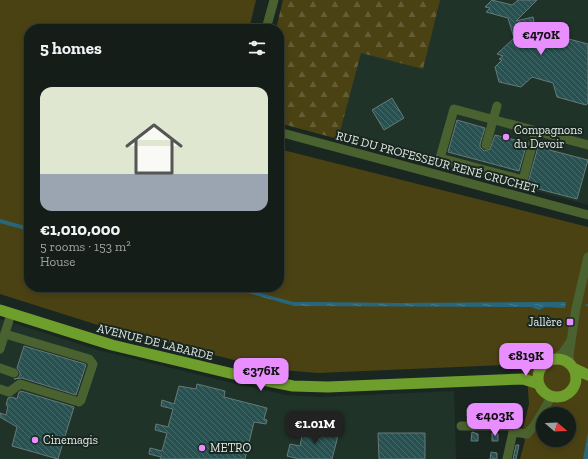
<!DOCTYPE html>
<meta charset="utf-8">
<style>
body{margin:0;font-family:"Zilla Slab",serif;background:#1d2621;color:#f1f3f6;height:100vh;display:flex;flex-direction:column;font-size:15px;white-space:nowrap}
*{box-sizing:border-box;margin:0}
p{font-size:13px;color:#9da2a2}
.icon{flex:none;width:22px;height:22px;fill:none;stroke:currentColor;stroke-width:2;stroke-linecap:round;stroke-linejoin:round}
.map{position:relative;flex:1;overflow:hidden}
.panel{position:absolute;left:24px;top:24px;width:260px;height:268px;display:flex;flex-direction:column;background:#141d18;border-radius:16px;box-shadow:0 2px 10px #0003,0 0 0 1px #333b37}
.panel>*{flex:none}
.needle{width:26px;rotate:109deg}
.fabs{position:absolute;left:536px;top:407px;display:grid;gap:8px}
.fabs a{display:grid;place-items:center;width:40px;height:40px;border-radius:50%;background:#141d18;box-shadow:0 2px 10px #0003,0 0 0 1px #333b37;font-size:20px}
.price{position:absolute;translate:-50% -34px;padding:0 9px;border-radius:8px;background:#e88eff;color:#111;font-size:13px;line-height:26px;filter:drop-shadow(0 1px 2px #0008)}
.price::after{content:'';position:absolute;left:50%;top:24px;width:12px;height:9px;margin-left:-6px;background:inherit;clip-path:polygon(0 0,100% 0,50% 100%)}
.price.on{background:#222;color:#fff}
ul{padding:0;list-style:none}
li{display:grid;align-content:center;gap:8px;height:212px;padding:0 16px}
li+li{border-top:1px solid #333b37}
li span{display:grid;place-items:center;height:124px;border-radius:12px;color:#555}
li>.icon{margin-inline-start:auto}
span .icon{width:72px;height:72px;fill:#fffc;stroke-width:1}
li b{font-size:17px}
h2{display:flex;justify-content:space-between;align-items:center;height:48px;padding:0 16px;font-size:17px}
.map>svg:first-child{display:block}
.built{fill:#203329}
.green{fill:#4b4214;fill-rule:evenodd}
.forest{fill:url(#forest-firs)}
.water{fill:url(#water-ripples)}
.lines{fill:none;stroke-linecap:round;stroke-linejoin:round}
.stream{stroke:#28667c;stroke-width:1.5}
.building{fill:url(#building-back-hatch);stroke:#677978}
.path{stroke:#808a85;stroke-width:1;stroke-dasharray:2 2;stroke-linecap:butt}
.minor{stroke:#4a622f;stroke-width:9}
.major{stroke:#6e9f2c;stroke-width:11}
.poi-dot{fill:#e88eff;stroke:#1a2720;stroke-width:1.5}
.labels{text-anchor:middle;stroke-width:4;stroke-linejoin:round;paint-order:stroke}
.poi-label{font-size:12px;fill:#e3ebe7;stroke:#1a2720;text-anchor:start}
.street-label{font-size:12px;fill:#e3ebe7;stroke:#1a2720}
</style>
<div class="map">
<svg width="588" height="459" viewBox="0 0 588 459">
<defs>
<pattern id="forest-firs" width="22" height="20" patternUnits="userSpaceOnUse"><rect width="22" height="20" fill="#4b4214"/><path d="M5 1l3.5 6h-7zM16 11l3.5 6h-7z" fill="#655d36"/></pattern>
<pattern id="water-ripples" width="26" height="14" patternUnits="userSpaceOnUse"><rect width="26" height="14" fill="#28667c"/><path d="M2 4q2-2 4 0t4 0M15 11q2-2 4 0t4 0" fill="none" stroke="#477c8f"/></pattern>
<pattern id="building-back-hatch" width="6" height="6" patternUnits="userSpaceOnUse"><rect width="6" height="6" fill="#275251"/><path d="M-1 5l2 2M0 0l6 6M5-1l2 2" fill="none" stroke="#466b6a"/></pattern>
</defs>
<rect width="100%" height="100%" fill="#1a2720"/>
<path class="built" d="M283,0H588V205L279,123V29H276Z
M0,319L98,350L228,382L286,395L321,397L454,391L456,459H0Z"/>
<path class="green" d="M0,0H256L249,29H29V287H279V149L588,227V459H520L525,440L522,433L529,404L526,364L318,373L281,370L234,360L104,327L0,294ZM543,414H569V440H543Z"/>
<path class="forest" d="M283,0H440L423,69L361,53L338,139L279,123V29H276Z"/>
<path class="water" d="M0,219L29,227V231L0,223Z
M227,287H239L293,302H315L399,303L566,302L565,308L545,307L539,310L531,307L294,306Z
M588,432V459H583Z"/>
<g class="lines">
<path class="stream" d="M586,305H588"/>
</g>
<path class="building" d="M492,0L512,5L518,0H537L516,21L533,17L535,27L517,31L557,42L561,37L588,44V103L586,105L557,97L553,83L532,77L521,87L499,82L495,67L502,60L499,59L503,56L497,54L514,38L508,18L486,12L490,8L485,7Z
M392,98L404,118L384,130L372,110Z
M457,120L485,128L480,144V147L484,151L490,149L495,135L527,143L519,171L448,152Z
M538,147L588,160L577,199L527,186Z
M24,346L85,364L86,365L76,395L22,378L14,379L18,378L20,375V372L17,368Z
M197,384L225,391L224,397L267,408L264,419L267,420L266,424L254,422L245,459H160L161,457L149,454L150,448L162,451L167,433L155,430L156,424L168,427L173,409L161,406L162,400L174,404L179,386L196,389Z
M21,391L74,407L58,459L12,446L17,427L0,417V413L6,415L8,406L6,405L8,398L12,397L17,399L19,392Z
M508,407H515L514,416L509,415Z
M488,408H494V416H488Z
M467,409H473V417L467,416Z
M308,425L339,432L332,459H299L287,456L290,444L300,446L302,436L305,437Z
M472,432L478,434V441H471Z
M378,433H425V459H379Z
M492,433L498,434V441H492Z
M516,445H519L516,459H513Z
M491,452L497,453V459H490Z"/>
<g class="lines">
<path class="path" d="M525,371C537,366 537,357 551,352"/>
<path class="minor" d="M266,29L274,0
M536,131L523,180L440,158L454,109L588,145
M279,132L588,215
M486,145L497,106
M0,349L11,314
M555,358L562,354L570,342
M570,364L569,355L576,308L588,257
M0,368L14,373
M0,389L9,392L20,384L79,402L81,400L93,364L89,359L5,334
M461,426H513V432
M507,459L513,432L527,434L534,426L552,396"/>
<path class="major" d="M0,310L112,345L242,376L293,386L328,387L523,379L539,384
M538 378a19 19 0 1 1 38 0a19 19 0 1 1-38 0Z
M573,368L588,375"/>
</g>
<g class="poi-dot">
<circle cx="506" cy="137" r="4"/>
<rect x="566" y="318" width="8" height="8" rx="2"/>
<circle cx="35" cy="440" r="4"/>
<circle cx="202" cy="448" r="4"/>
</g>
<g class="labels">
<g class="poi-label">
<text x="514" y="134">Compagnons<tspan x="514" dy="14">du Devoir</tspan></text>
<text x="562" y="326" text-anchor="end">Jallère</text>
<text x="43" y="444">Cinemagis</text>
<text x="210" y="452">METRO</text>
</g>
<g class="street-label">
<text transform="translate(437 162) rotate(15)" y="4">RUE DU PROFESSEUR RENÉ CRUCHET</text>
<text transform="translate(155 342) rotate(14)" y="4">AVENUE DE LABARDE</text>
</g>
</g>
</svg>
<div class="fabs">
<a><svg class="needle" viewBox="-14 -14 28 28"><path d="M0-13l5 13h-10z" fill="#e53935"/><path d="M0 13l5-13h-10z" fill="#9da2a2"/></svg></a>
</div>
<b class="price" style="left:541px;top:56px">€470K</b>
<b class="price" style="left:526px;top:377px">€819K</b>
<b class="price" style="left:261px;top:392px">€376K</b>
<b class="price" style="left:495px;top:437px">€403K</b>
<b class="price on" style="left:315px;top:445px">€1.01M</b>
<section class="panel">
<h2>5 homes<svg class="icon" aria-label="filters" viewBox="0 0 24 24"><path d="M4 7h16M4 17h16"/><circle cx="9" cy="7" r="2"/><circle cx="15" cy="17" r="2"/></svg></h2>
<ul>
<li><span style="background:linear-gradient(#dfe7d0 70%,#9aa5b1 0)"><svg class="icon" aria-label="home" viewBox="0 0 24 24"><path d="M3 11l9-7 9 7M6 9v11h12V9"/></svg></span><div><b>€1,010,000</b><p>5 rooms · 153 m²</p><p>House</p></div></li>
</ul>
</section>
</div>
